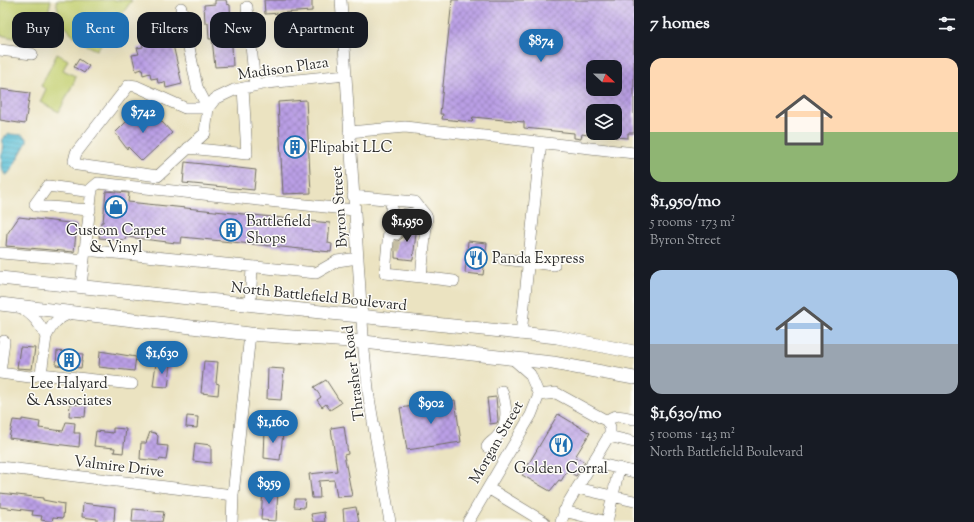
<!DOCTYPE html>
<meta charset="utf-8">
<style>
body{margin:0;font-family:"Sorts Mill Goudy",serif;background:#20242c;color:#f1f3f6;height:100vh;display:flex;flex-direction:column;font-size:15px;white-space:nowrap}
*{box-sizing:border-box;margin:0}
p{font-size:13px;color:#9ea1a6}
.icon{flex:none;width:22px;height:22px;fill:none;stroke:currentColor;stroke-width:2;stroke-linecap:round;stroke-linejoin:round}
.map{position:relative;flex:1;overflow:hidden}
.side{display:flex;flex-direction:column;background:#171b24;width:340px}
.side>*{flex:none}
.top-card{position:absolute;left:12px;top:12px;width:380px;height:36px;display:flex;gap:8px}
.needle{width:26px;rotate:112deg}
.fabs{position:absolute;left:586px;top:60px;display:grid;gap:8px}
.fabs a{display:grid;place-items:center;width:36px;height:36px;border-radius:8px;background:#171b24;box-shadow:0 4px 16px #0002;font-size:20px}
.price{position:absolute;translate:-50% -34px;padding:0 9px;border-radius:14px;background:#1f6fb2;color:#fff;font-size:13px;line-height:26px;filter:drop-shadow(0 1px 2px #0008)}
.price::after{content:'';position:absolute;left:50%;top:24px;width:12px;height:9px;margin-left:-6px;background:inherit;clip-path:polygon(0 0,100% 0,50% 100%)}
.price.active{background:#222;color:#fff}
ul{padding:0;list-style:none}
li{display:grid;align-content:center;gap:8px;height:212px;padding:0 16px}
li span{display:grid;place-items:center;height:124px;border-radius:12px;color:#555}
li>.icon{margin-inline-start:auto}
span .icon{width:72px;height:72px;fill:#fffc;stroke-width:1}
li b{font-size:17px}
h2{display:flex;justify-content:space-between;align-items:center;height:48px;padding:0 16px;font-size:17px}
.tag{padding:0 14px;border-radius:12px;background:#171b24;box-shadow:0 4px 16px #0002;font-size:14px;line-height:36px}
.tag.active{background:#1f6fb2;color:#fff}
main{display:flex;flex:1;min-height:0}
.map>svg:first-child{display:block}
.green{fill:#c4d072;stroke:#787e4e}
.water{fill:url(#water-rules);stroke:#417480}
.building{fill:url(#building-cross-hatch);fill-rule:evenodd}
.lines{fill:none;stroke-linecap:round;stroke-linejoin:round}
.minor-tunnel{stroke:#c5bea3;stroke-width:11;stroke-dasharray:11 5.5;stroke-linecap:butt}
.minor-casing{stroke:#6e6b60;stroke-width:12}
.major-casing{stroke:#6e6b60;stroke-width:14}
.minor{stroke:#fff;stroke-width:11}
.major{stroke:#fff;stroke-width:13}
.labels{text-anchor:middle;stroke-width:3;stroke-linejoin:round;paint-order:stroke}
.street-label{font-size:15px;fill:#2b2b2b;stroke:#fdfcf7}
.poi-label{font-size:15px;fill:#2b2b2b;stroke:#fdfcf7;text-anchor:start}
</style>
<main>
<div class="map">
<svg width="634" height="522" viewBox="0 0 634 522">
<defs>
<pattern id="water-rules" width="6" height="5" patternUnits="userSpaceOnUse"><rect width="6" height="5" fill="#57bed5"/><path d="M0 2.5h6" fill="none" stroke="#489bad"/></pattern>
<pattern id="building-cross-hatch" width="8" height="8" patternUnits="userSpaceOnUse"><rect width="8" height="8" fill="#ba9fe5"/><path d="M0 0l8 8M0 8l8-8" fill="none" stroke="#9782ba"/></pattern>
</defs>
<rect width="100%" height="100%" fill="#fdfcf7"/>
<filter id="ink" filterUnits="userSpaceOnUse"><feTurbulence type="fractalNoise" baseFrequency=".025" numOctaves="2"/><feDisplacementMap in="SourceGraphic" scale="8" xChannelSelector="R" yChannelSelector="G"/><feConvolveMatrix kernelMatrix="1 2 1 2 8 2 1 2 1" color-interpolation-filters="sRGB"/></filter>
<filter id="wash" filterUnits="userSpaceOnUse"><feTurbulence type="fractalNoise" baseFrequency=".012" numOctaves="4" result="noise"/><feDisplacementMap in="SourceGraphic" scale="16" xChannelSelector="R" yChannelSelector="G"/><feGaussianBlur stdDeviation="0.9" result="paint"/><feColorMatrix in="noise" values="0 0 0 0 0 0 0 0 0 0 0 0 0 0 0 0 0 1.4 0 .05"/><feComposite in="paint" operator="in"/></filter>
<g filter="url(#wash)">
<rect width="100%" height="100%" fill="#ebe3c1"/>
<path class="green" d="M0,0H51L43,36L33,42L0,35Z
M56,0H132L97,50C74,40 60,26 56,0Z
M57,54L68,60L63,70L75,76V80L59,112L40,102L46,89L41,86Z"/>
<path class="water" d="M10,134L22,135L27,138V142L11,170L8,174L5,175L1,167L3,139L5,136Z"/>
<g id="blocks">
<path class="building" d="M215,0H226L227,4L230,5L233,66L215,67L212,39H209L208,23H205L204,5L215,4Z
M264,0H312V11L265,14Z
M452,0H634V133H628V138L615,137V111H593V136L582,134L581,139L574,138V133L524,128V122L473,117L472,122L442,119L443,114H440ZM593,67H615V89H593Z
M168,23L182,84L166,88L165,82L158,83L157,78L151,79L150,73L143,75L142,69L136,71L132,55L139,54L137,48L143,47L142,41L149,39L147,34L153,32L152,27Z
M79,59L89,66L84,73L74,67Z
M0,89L30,93L25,124L0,120Z
M306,100L311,193L283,194L278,102Z
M141,107L150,117L154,113L172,133L142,161L128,147L127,149L115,133Z
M185,162L256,170L254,190L183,183Z
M106,191L129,193L128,202L330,223L328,243L332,244L331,252L182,237L181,243H176L126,237L125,240L99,238L101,222H103Z
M19,217L77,224L74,252L6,246L7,234Z
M406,222L417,224L413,260L395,258V241H398L402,238Z
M468,241L487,243L483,275L465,273Z
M20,347L35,348L32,369L17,368Z
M57,351L83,354L81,368L56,365Z
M100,351L136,357L134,371L99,367Z
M204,361L218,362L216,383L219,384L218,395L201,393Z
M156,363L171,365L168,387L153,386Z
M268,368L284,369L281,400L267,399Z
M326,380L341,403L330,410L326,404L322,407L317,400L321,397L314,387Z
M496,397L498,420L497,423L490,424L487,398Z
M455,400L461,442L407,450L400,408Z
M70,404L86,405L85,417L69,416Z
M558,414L590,433L575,457L585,462L576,476L567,471L561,481L559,480L550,491L522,475Z
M187,416L198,417L197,428L186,427Z
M22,419L40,422L39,428L63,431L66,422L75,423L74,433H80L79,447L9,438L13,420L22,421Z
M344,426L348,454L344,455L352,496L337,497L334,480L319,481L320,498H312L309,474L337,471L331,428Z
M113,428L126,429L123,453L114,452L115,448L94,446L96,431L113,433Z
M265,429L285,431L283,433L280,460L264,458Z
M150,432L155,433L158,436L157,445L168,446L166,460L160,459L159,461L140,459L141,443H146Z
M195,443L211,445V463L193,461Z
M263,488L273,489L272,492H278L276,521L261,520Z
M0,493L43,498V500L64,504L63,518L53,517L52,522L41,520L42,516L32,515L33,511L0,507Z
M295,499H305L304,508L294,507Z
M83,503L115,507L114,522H97V519L82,517Z
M356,507L359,522H344L343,509Z
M133,509L164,512L162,522H132Z
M324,512L325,522H313L311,514Z"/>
</g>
</g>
<g filter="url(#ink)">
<use href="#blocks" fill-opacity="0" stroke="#6e6b60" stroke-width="1"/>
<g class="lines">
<path class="minor-tunnel" d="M394,251L395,241"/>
<g class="minor-casing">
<path id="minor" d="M341,0L364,351L369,398L390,522
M247,7L255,85
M181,8L197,87L208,108L205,133L158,176L78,165L74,161L76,153L129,85L136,86L185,108H208L215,99L234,90L267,83L346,75
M0,50L32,54
M349,132L405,127L634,153
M188,148L247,154L243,88
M353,196L415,202L427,217L421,277L454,281
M392,200L385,273L421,277
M90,210L36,206L35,204L48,186L92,192
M396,234C398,211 404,213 424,214
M85,250L316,273L337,261L358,258
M1,253L84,260
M503,259L554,265
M81,286L92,188L98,183L354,210
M250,305L252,268
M20,307C33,315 39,322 46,337C52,324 57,318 71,313
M521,334L541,142
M46,337L41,374L132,384
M4,341L0,373L30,377L41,374
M539,395L556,393L607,421L610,427V434L568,503L561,522
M607,421C615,413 623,417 634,419
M608,436L634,442
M487,447C489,443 493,441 496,438C509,424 507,408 502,391
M592,462L634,472
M0,467L233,495
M488,488L544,522
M577,488L634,501
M564,511L607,522
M232,522L233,495L250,334
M468,522L531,415L539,395L530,374L513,359
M607,522L619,468"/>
</g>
<g class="major-casing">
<path id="major" d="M0,278L557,337L634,352
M0,304L250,334L364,342L553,363L634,378"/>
</g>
<use href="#minor" class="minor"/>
<use href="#major" class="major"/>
</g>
</g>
<defs>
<g id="building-ring" transform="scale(1.15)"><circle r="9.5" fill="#fdfcf7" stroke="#1f6fb2" stroke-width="1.5"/><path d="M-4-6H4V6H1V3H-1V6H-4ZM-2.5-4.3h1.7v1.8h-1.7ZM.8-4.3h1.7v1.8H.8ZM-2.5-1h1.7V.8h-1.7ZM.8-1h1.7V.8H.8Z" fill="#1f6fb2"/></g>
<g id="shop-ring" transform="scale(1.15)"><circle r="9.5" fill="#fdfcf7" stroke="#1f6fb2" stroke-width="1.5"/><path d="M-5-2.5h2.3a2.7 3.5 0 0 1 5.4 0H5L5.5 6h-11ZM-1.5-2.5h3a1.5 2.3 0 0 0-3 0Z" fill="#1f6fb2"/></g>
<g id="restaurant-ring" transform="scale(1.15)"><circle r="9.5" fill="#fdfcf7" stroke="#1f6fb2" stroke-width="1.5"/><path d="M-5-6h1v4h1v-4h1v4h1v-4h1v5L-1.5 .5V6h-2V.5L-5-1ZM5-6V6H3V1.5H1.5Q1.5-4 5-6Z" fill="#1f6fb2"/></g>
</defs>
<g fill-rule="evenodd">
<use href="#building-ring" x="295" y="147"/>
<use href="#shop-ring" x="116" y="207"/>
<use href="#building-ring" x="231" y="230"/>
<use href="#restaurant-ring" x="476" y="258"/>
<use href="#building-ring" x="69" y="360"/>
<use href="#restaurant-ring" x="561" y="445"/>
</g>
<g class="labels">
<g class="street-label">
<text transform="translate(283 68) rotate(-8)" y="5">Madison Plaza</text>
<text transform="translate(339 207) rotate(-94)" y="5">Byron Street</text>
<text transform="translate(319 296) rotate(6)" y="5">North Battlefield Boulevard</text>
<text transform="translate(353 373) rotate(-97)" y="5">Thrasher Road</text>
<text transform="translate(496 442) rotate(-60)" y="5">Morgan Street</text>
<text transform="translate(119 466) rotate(7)" y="5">Valmire Drive</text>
</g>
<g class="poi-label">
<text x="310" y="152">Flipabit LLC</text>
<text x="246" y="226">Battlefield<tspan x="246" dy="17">Shops</tspan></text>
<text x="116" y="235" text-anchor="middle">Custom Carpet<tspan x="116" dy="17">&amp; Vinyl</tspan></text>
<text x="492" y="263">Panda Express</text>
<text x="69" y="388" text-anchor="middle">Lee Halyard<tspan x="69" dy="17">&amp; Associates</tspan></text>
<text x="561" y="473" text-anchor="middle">Golden Corral</text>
</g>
</g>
</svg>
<div class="fabs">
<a><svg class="needle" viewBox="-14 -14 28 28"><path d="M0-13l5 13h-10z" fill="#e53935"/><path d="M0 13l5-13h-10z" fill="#9ea1a6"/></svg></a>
<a><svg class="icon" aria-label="layers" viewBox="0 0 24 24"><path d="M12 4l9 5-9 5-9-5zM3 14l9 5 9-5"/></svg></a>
</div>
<b class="price" style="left:541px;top:63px">$874</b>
<b class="price" style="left:143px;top:134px">$742</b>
<b class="price active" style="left:407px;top:243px">$1,950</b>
<b class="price" style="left:162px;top:375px">$1,630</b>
<b class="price" style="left:431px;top:425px">$902</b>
<b class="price" style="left:273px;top:444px">$1,160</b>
<b class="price" style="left:269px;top:505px">$959</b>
<div class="top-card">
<a class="tag">Buy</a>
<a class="tag active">Rent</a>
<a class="tag">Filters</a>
<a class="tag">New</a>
<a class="tag">Apartment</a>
</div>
</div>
<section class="side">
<h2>7 homes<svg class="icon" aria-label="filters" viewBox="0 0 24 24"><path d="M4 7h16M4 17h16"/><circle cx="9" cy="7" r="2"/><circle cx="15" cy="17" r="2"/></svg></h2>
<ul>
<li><span style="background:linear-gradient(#ffd9b3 60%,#8fb573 0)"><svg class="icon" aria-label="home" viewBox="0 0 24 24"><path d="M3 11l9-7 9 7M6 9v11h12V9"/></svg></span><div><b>$1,950/mo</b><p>5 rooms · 173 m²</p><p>Byron Street</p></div></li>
<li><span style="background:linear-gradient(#a9c7e8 60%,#9aa5b1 0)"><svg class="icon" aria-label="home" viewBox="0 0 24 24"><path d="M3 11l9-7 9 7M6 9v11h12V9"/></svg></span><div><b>$1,630/mo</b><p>5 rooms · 143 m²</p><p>North Battlefield Boulevard</p></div></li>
</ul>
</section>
</main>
